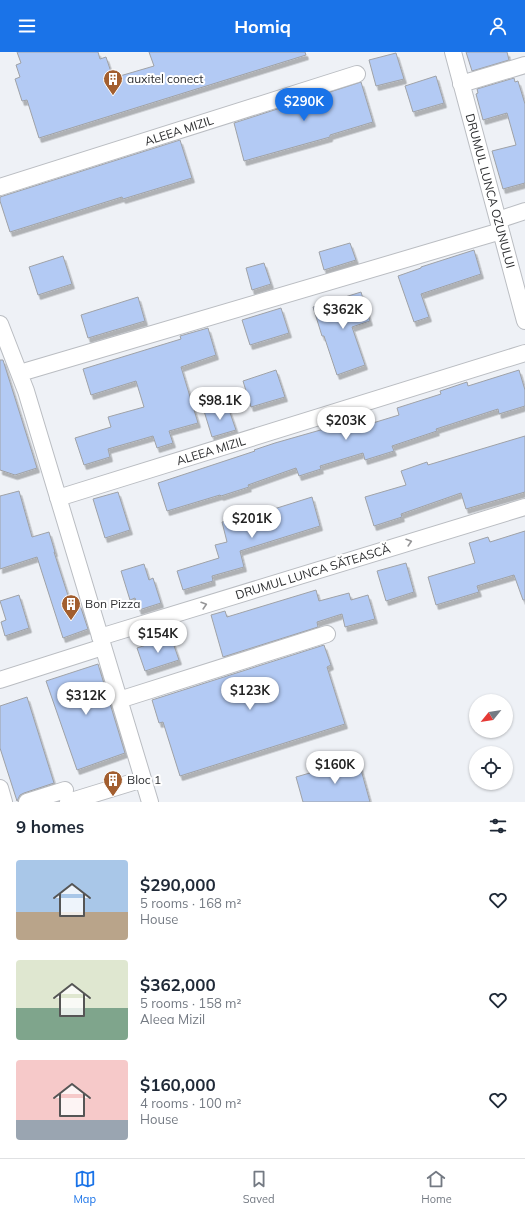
<!DOCTYPE html>
<meta charset="utf-8">
<style>
body{margin:0;font-family:Mulish,sans-serif;background:#f2f2f3;color:#1f2937;height:100vh;display:flex;flex-direction:column;font-size:15px;white-space:nowrap}
*{box-sizing:border-box;margin:0}
p{font-size:13px;color:#747a83}
.icon{flex:none;width:22px;height:22px;fill:none;stroke:currentColor;stroke-width:2;stroke-linecap:round;stroke-linejoin:round}
.map{position:relative;height:750px;overflow:hidden}
.side{display:flex;flex-direction:column;background:#fff;flex:1}
.side>*{flex:none}
.needle{width:26px;rotate:240deg}
.fabs{position:absolute;left:469px;top:642px;display:grid;gap:8px}
.fabs a{display:grid;place-items:center;width:44px;height:44px;border-radius:50%;background:#fff;box-shadow:0 1px 3px #0004;font-size:20px}
.price{position:absolute;translate:-50% -34px;padding:0 9px;border-radius:14px;background:#fff;color:#222;font-size:13px;line-height:26px;filter:drop-shadow(0 1px 2px #0008)}
.price::after{content:'';position:absolute;left:50%;top:24px;width:12px;height:9px;margin-left:-6px;background:inherit;clip-path:polygon(0 0,100% 0,50% 100%)}
.price.selected{background:#1a73e8;color:#fff}
ul{padding:0;list-style:none}
li{display:flex;align-items:center;gap:12px;height:100px;padding:0 16px}
li span{display:grid;place-items:center;flex:none;width:112px;height:80px;border-radius:4px;color:#555}
li>.icon{margin-inline-start:auto}
span .icon{width:48px;height:48px;fill:#fffc;stroke-width:1}
li b{font-size:17px}
h2{display:flex;justify-content:space-between;align-items:center;height:48px;padding:0 16px;font-size:17px}
header{display:flex;justify-content:space-between;align-items:center;height:52px;padding:0 16px;background:#1a73e8;color:#fff;font-size:18px;font-weight:700}
.tab-bar{display:flex;justify-content:space-around;align-items:center;height:56px;border-top:1px solid #e0e1e3;background:#fff;font-size:11px;color:#747a83}
.tab-bar a{display:grid;justify-items:center;gap:2px}
.tab-bar .selected{color:#1a73e8}
.map>svg:first-child{display:block}
.building{fill:#b3caf4;stroke:#9fa2a7;filter:url(#shadow)}
.lines{fill:none;stroke-linecap:round;stroke-linejoin:round}
.minor-casing{stroke:#babdc2;stroke-width:18}
.minor{stroke:#fff;stroke-width:16}
.oneway{stroke:#969698}
.labels{text-anchor:middle;stroke-width:4;stroke-linejoin:round;paint-order:stroke}
.poi-label{font-size:12px;fill:#2d2e30;stroke:#fff;text-anchor:start}
.street-label{font-size:12px;fill:#2d2e30;stroke:#fff}
</style>
<header><svg class="icon" aria-label="menu" viewBox="0 0 24 24"><path d="M4 6h16M4 12h16M4 18h16"/></svg>Homiq<svg class="icon" aria-label="person" viewBox="0 0 24 24"><circle cx="12" cy="8" r="4"/><path d="M4 21q1-7 8-7t8 7"/></svg></header>
<div class="map">
<svg width="525" height="750" viewBox="0 0 525 750">
<defs>
<filter id="shadow"><feDropShadow dx="2.5" dy="4.5" stdDeviation="0" flood-color="#0004"/></filter>
</defs>
<rect width="100%" height="100%" fill="#eef1f6"/>
<path class="building" d="M17,0H98L100,7L106,5L113,26L154,14L149,0H305L306,3L39,86L27,48L22,49L15,27L20,25L16,13L21,11Z
M466,0H507L509,8L472,19Z
M396,1L404,27L376,34L369,8Z
M436,24L444,51L413,60L405,34Z
M514,26L515,30L518,29L525,52V131L503,137L492,99L516,93L507,61L483,68L476,42L478,41L477,37Z
M361,30L373,70L330,83V85L244,109L234,71Z
M180,88L192,126L123,147L122,145L10,180L0,149V145Z
M350,191L356,208L324,218L319,200Z
M474,198L481,222L421,242L429,265L414,270L398,224L421,216V215Z
M63,204L72,232L38,243L29,215Z
M264,211L271,232L252,238L246,216Z
M361,240L370,269L352,275L365,313L337,323L324,284H322L313,255Z
M138,245L145,269L88,286L81,263Z
M281,256L289,281L250,293L242,268Z
M208,276L216,303L181,315L198,371L169,379L173,391L157,396L153,384L108,397L110,405L84,413L75,386L111,375L108,365L144,355L136,329L91,343L83,317L181,287L180,284Z
M0,308H3L37,416L15,423L0,418Z
M276,318L285,345L251,355L243,329Z
M519,318L525,338V354L499,362L498,357L436,377L437,379L392,394L394,399L365,408L363,401L320,414L321,417L299,424L296,416L248,433L249,435L221,444L220,443L167,459L158,431L255,399L254,398L275,391L338,373L340,381L399,363L397,356L441,342L440,339L467,330L468,334Z
M227,352L236,378L212,385L204,359Z
M525,384V440L466,457L461,441L401,462L402,465L374,474L365,445L406,433L401,419L427,410L428,413Z
M19,439L32,485L49,480L55,500H54L72,556L80,553L88,577L63,586L37,505L0,517V444Z
M118,440L130,478L105,486L93,447Z
M312,445L320,474L240,499L244,515L212,524L213,529L183,538L177,519L219,506L215,493L227,490L222,470L238,466L239,468Z
M525,479V548H523L514,523L477,534L479,540L436,553L428,525L475,511L469,491L488,485L490,490Z
M406,511L414,540L386,549L377,519Z
M144,512L149,528L153,526L161,551L139,558L135,546L130,548L121,519Z
M316,538L319,549L349,541L351,548L368,543L375,567L345,575L342,562L317,570L318,575L223,605L211,563L225,559L227,565Z
M19,543L29,576L5,584L1,570L6,568L0,549Z
M171,585L179,608L145,619L137,596Z
M324,593L331,613L327,615L345,672L180,724L163,670L159,671L152,648Z
M98,612L125,701L77,718L46,629Z
M27,645L54,731L24,741L20,743L17,749L0,696V654Z
M358,707L370,750H303L296,725Z"/>
<g class="lines">
<g class="minor-casing">
<path id="minor" d="M453,0L525,269
M461,32L525,13
M0,135L357,22
M498,168L525,159
M0,272L26,339L150,750
M20,321L501,179
M58,446L525,301
M100,585L525,455
M0,628L103,595
M119,648L327,582
M0,736L4,750
M27,750L65,738
M68,750L143,727"/>
</g>
<use href="#minor" class="minor"/>
</g>
<defs><path id="oneway-chevron" d="M-2-3.5L2.5 0L-2 3.5" fill="none" stroke-width="1.6" stroke-linecap="round" stroke-linejoin="round"/></defs>
<g class="oneway">
<use href="#oneway-chevron" transform="translate(409 490) rotate(-17)"/>
<use href="#oneway-chevron" transform="translate(204 553) rotate(-17)"/>
</g>
<defs>
<g id="building-pin" transform="scale(1)"><path d="M0 17L-7.5 6A9.5 9.5 0 1 1 7.5 6Z" fill="#a25e2f" stroke="#fff"/><path d="M-4-6H4V6H1V3H-1V6H-4ZM-2.5-4.3h1.7v1.8h-1.7ZM.8-4.3h1.7v1.8H.8ZM-2.5-1h1.7V.8h-1.7ZM.8-1h1.7V.8H.8Z" fill="#fff"/></g>
</defs>
<g fill-rule="evenodd">
<use href="#building-pin" x="113" y="27"/>
<use href="#building-pin" x="71" y="552"/>
<use href="#building-pin" x="113" y="728"/>
</g>
<g class="labels">
<g class="poi-label">
<text x="127" y="31">auxitel conect</text>
<text x="85" y="556">Bon Pizza</text>
<text x="127" y="732">Bloc 1</text>
</g>
<g class="street-label">
<text transform="translate(179 79) rotate(-18)" y="4">ALEEA MIZIL</text>
<text transform="translate(490 139) rotate(75)" y="4">DRUMUL LUNCA OZUNULUI</text>
<text transform="translate(211 399) rotate(-17)" y="4">ALEEA MIZIL</text>
<text transform="translate(313 520) rotate(-17)" y="4">DRUMUL LUNCA SĂTEASCĂ</text>
</g>
</g>
</svg>
<div class="fabs">
<a><svg class="needle" viewBox="-14 -14 28 28"><path d="M0-13l5 13h-10z" fill="#e53935"/><path d="M0 13l5-13h-10z" fill="#747a83"/></svg></a>
<a><svg class="icon" aria-label="locate" viewBox="0 0 24 24"><circle cx="12" cy="12" r="6"/><path d="M12 2v4M12 18v4M2 12h4M18 12h4"/></svg></a>
</div>
<b class="price selected" style="left:304px;top:70px">$290K</b>
<b class="price" style="left:343px;top:278px">$362K</b>
<b class="price" style="left:220px;top:369px">$98.1K</b>
<b class="price" style="left:346px;top:389px">$203K</b>
<b class="price" style="left:252px;top:487px">$201K</b>
<b class="price" style="left:158px;top:602px">$154K</b>
<b class="price" style="left:250px;top:659px">$123K</b>
<b class="price" style="left:86px;top:664px">$312K</b>
<b class="price" style="left:335px;top:733px">$160K</b>
</div>
<section class="side">
<h2>9 homes<svg class="icon" aria-label="filters" viewBox="0 0 24 24"><path d="M4 7h16M4 17h16"/><circle cx="9" cy="7" r="2"/><circle cx="15" cy="17" r="2"/></svg></h2>
<ul>
<li><span style="background:linear-gradient(#a9c7e8 65%,#b9a48a 0)"><svg class="icon" aria-label="home" viewBox="0 0 24 24"><path d="M3 11l9-7 9 7M6 9v11h12V9"/></svg></span><div><b>$290,000</b><p>5 rooms · 168 m²</p><p>House</p></div><svg class="icon" aria-label="heart" viewBox="0 0 24 24"><path d="M12 20l-8-8c-3-5 5-10 8-4 3-6 11-1 8 4z"/></svg></li>
<li><span style="background:linear-gradient(#dfe7d0 60%,#7fa58c 0)"><svg class="icon" aria-label="home" viewBox="0 0 24 24"><path d="M3 11l9-7 9 7M6 9v11h12V9"/></svg></span><div><b>$362,000</b><p>5 rooms · 158 m²</p><p>Aleea Mizil</p></div><svg class="icon" aria-label="heart" viewBox="0 0 24 24"><path d="M12 20l-8-8c-3-5 5-10 8-4 3-6 11-1 8 4z"/></svg></li>
<li><span style="background:linear-gradient(#f6c9c9 75%,#9aa5b1 0)"><svg class="icon" aria-label="home" viewBox="0 0 24 24"><path d="M3 11l9-7 9 7M6 9v11h12V9"/></svg></span><div><b>$160,000</b><p>4 rooms · 100 m²</p><p>House</p></div><svg class="icon" aria-label="heart" viewBox="0 0 24 24"><path d="M12 20l-8-8c-3-5 5-10 8-4 3-6 11-1 8 4z"/></svg></li>
</ul>
</section>
<nav class="tab-bar">
<a class="selected"><svg class="icon" aria-label="map" viewBox="0 0 24 24"><path d="M3 6l6-2 6 2 6-2v14l-6 2-6-2-6 2zM9 4v14M15 6v14"/></svg>Map</a>
<a><svg class="icon" aria-label="saved" viewBox="0 0 24 24"><path d="M7 4h10v16l-5-4-5 4z"/></svg>Saved</a>
<a><svg class="icon" aria-label="home" viewBox="0 0 24 24"><path d="M3 11l9-7 9 7M6 9v11h12V9"/></svg>Home</a>
</nav>
